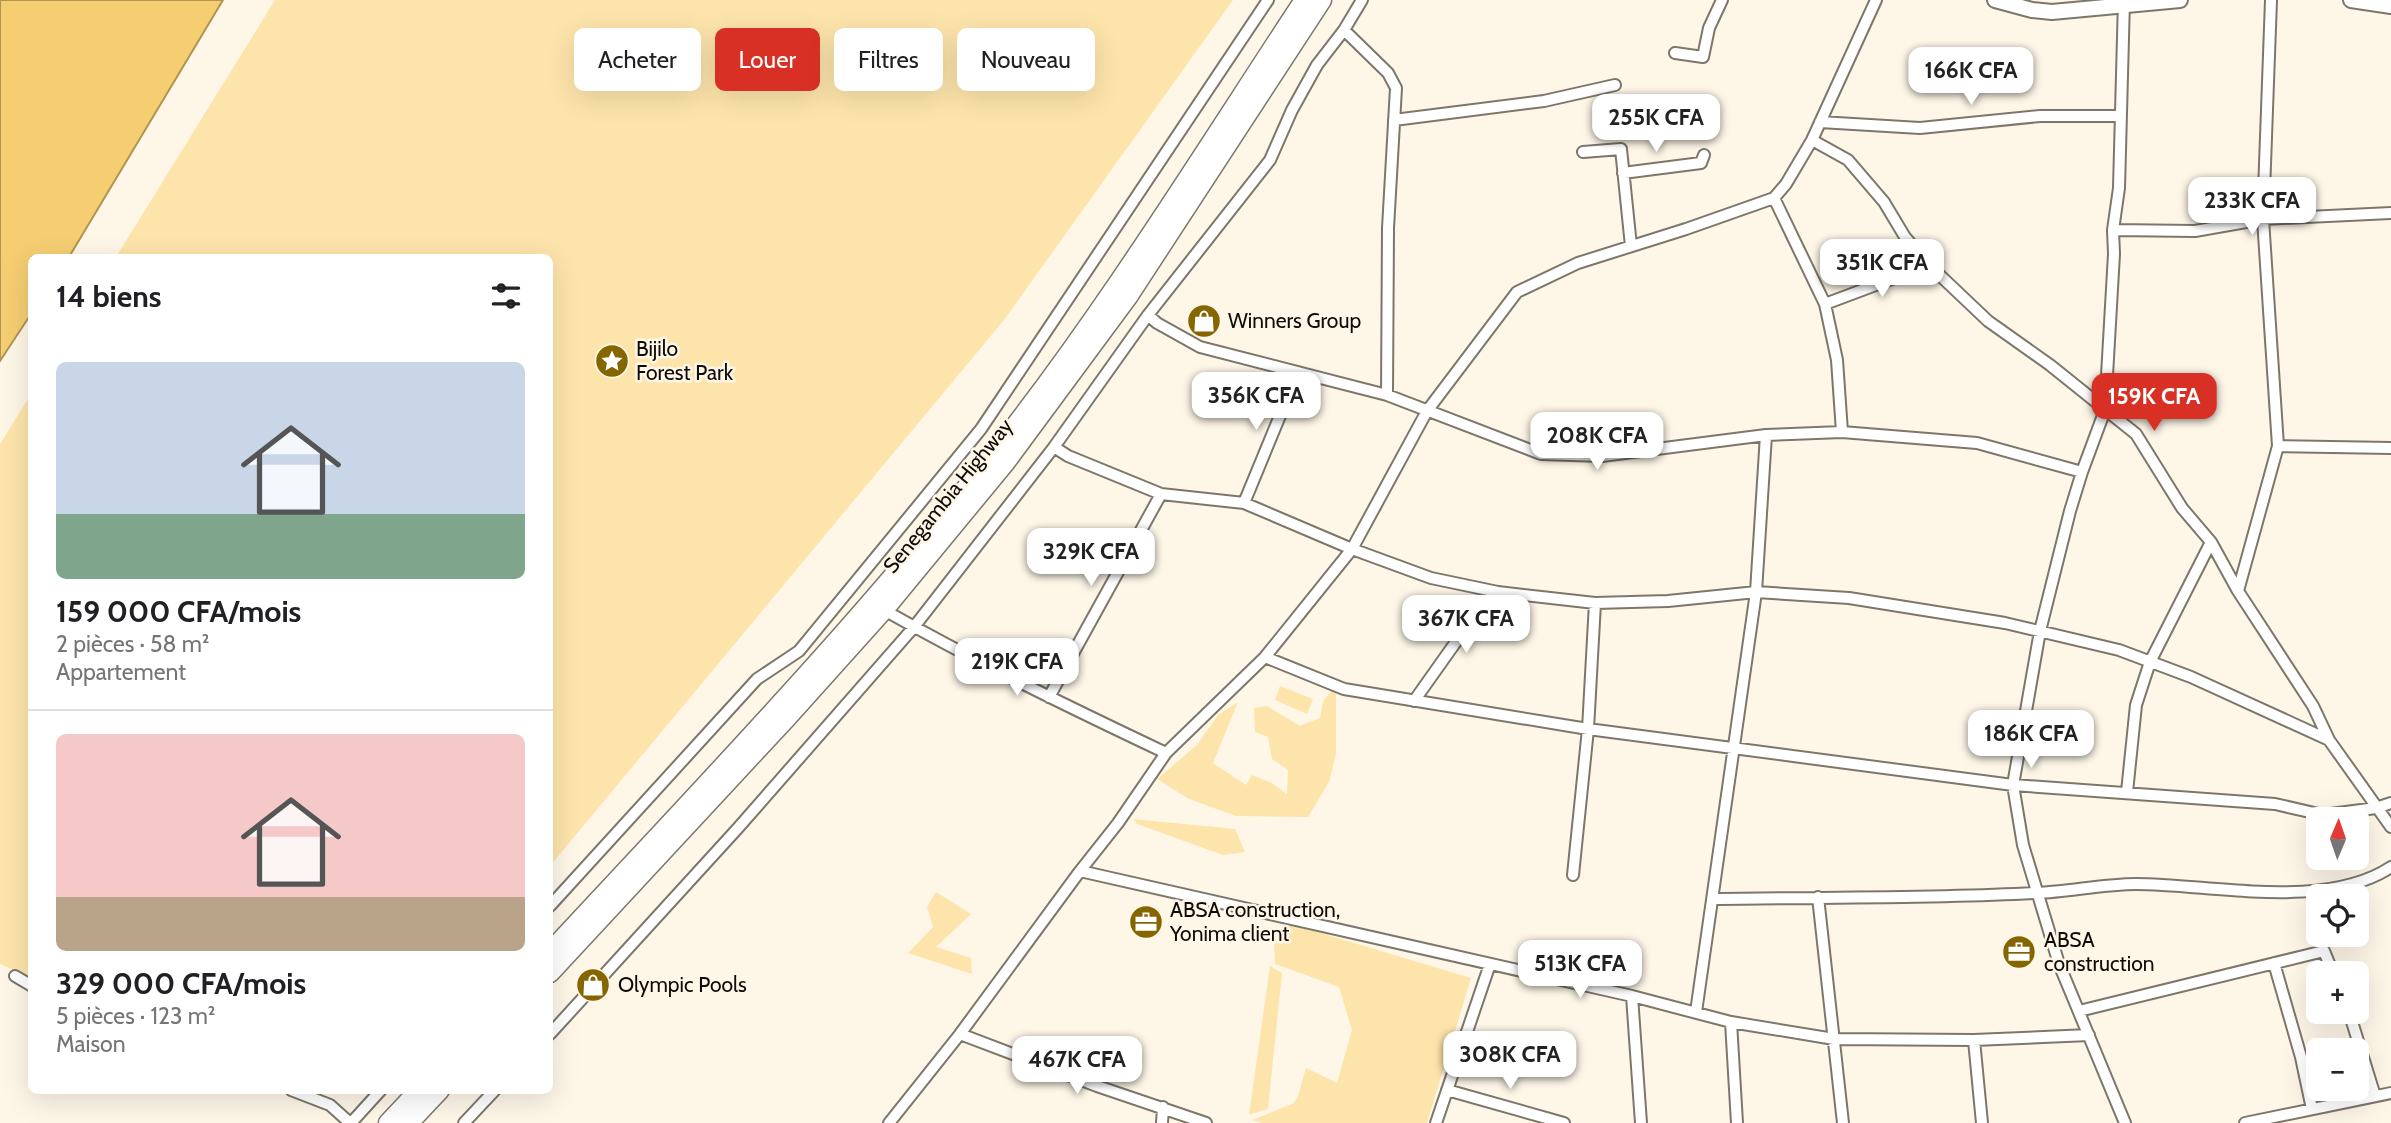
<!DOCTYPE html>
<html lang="fr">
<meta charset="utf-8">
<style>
body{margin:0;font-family:Cabin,sans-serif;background:#f2f2f2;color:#202124;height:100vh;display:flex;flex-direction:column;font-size:26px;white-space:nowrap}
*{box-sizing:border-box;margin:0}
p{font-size:23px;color:#757577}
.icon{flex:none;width:38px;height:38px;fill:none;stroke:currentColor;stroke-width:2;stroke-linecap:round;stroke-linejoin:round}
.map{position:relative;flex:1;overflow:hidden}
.side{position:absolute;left:28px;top:254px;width:525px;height:840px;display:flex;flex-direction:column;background:#fff;border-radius:10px;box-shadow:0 7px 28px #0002}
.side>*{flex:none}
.guide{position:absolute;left:574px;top:28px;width:665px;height:63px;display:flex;gap:14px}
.needle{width:46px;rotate:2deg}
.tools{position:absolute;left:2306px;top:807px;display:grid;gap:14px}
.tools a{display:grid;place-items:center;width:63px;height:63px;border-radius:10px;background:#fff;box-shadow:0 7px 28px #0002;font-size:35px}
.price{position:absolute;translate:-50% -60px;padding:0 16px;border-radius:14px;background:#fff;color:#222;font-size:23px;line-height:46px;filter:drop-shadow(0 2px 4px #0008)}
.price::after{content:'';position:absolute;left:50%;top:42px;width:21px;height:16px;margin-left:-10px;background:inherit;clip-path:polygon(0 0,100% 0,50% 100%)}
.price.on{background:#d93025;color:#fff}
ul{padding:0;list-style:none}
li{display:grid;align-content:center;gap:14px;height:371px;padding:0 28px}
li+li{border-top:2px solid #e0e0e0}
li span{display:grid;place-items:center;height:217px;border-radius:10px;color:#555}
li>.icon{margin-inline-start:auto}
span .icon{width:126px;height:126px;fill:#fffc;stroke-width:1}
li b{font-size:30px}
h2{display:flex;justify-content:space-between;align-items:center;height:84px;padding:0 28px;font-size:30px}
.tag{padding:0 24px;border-radius:10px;background:#fff;box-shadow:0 7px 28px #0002;font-size:24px;line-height:63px}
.tag.on{background:#d93025;color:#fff}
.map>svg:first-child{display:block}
.green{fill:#fde4ab}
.water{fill:#f5ce72;stroke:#b09452;stroke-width:2}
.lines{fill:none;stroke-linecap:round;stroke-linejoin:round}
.minor-casing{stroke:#7c776a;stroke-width:14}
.tertiary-casing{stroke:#7c776a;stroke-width:18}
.primary-casing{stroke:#7c776a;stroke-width:21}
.minor{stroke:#fff;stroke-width:10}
.tertiary{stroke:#fff;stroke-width:14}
.primary{stroke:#fff;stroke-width:18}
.labels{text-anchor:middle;stroke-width:5;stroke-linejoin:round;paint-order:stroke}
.poi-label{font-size:21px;fill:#0f0c08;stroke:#fef7e8;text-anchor:start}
.street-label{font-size:21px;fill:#0f0c08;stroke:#fef7e8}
</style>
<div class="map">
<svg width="2391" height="1123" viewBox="0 0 2391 1123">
<rect width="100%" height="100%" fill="#fef7e8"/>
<path class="green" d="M275,0H1233L1004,320L550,866V257H116Z
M31,394V978L0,964V444Z
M1280,686L1313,699L1307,714L1275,700Z
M1336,686V754L1329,782L1308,817L1236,816L1189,799L1157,779L1197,745L1218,715L1238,702L1213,763L1246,785L1252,775L1272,783L1287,794L1288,770L1272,759L1268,737L1255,732L1254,708L1267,706L1300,726L1320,718L1323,701Z
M1133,819L1235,829L1245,852L1223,855L1137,824Z
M936,892L971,914L936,947L971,958L972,974L908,953L933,927L927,907Z
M1291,924L1471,978L1427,1123H1262L1252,1120L1294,1103L1298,1096L1306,1068L1337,1083L1352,1030L1339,987L1275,964L1274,945Z
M1270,966L1282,973L1268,1109L1249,1115Z"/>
<path class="water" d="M0,0H223L69,257H32L31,314L0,361Z"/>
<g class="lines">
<g class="minor-casing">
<path id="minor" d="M2124,0L2119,188L2113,230L2114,254L2105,410L2082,472L2070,511L2040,631L2013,785L2023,845L2059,964L2125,1123
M1344,30L1388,73L1396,88L1388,228L1387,395
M1675,53L1703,57L1709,28L1722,0
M1394,120L1544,101L1615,85
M1820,122L1920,128L2040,116H2121
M1812,140L1848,160L1884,202L1905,237L1929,265L1988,321L2050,365L2136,434L2182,508L2211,542L2238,591L2313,706L2329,740L2391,827
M1583,152L1621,149L1631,246
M1623,173L1701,163L1704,155
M1774,198L1825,304L1837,360L1842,432
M2113,230L2195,231L2263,219L2391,213
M1825,304L1929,265
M1148,315L1157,323L1200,347L1387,395L1541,454L1602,456L1766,435L1842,432L1977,443L2082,472
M2278,446L2391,448
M1054,447L1068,456L1161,494L1244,503L1352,549L1431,578L1498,592L1595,603L1668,601L1756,592L1849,598L2005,623L2119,650L2191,677L2329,740
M1244,503L1298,372
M2238,591L2278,446L2263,219L2271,0
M884,610C976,662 1071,708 1166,753
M1265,657L1344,689L1588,729L2013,785L2275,804L2323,815L2376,808L2391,803
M1049,697L1161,494
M1414,701L1492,591
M2127,792L2136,705L2150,662L2211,542
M1080,871L1632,996L1731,1022L1834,1039L1974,1040L2089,1035
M1573,875L1588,729L1595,603
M1818,897L1843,1123
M1713,899C1820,897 1928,899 2036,893C2069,892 2103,884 2136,884C2211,884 2325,911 2391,867
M550,906L757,679L799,651L981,429L1268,0
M2274,963L2301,1057L2312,1109
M15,976L32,986
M1632,996L1641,1123
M2079,1011L2324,951L2333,973
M1696,1012L1756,592L1766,435
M2349,1012L2375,1096
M1731,1022L1737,1123
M550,1034L738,828L914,627L1054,447L1148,315L1270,160L1292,110L1317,65L1344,30L1362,0
M960,1034L1097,1086L1206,1123
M1974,1040L1982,1123
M291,1090L330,1105L350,1123
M1447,1090L1564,1123
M351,1123L381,1090
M464,1123L495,1090
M889,1123L960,1034L1080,871L1118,823L1166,753L1265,657L1352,549L1427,411L1517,292L1578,263L1686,229L1774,198L1786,184L1812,140L1876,0
M1162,1123L1163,1107
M1436,1123L1490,964
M2245,1123L2391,1093"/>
</g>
<g class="tertiary-casing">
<path id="tertiary" d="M1995,0L2032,10L2052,12L2180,0
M2351,0L2391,6"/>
</g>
<g class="primary-casing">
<path id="primary" d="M550,952C701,789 856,629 993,454C1107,310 1203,153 1304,0
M550,973L786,719L884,610L1006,462L1128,297L1322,0
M388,1123L419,1090
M409,1123L440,1090"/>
</g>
<use href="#minor" class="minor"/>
<use href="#tertiary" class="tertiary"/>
<use href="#primary" class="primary"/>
</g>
<defs>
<g id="shop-disc" transform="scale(1.75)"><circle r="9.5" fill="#856500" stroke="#fef7e8"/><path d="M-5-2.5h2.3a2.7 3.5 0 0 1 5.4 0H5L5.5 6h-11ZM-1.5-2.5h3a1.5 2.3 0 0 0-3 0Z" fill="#fff"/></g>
<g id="sight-disc" transform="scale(1.75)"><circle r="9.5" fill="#856500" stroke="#fef7e8"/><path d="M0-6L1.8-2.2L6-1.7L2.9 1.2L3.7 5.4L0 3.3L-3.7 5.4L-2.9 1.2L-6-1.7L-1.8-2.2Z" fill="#fff"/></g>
<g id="office-disc" transform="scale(1.75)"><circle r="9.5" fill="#856500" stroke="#fef7e8"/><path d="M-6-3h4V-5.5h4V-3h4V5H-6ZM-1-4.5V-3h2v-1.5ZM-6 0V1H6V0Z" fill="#fff"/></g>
</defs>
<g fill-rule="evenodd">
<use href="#shop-disc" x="1204" y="321"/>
<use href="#sight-disc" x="612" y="361"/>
<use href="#office-disc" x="1146" y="922"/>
<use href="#office-disc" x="2019" y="952"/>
<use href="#shop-disc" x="593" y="985"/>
</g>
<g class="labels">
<g class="poi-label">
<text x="1228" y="328">Winners Group</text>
<text x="636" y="356">Bijilo<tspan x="636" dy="24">Forest Park</tspan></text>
<text x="1170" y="917">ABSA construction,<tspan x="1170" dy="24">Yonima client</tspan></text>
<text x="2044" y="947">ABSA<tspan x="2044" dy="24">construction</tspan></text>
<text x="618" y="992">Olympic Pools</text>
</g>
<g class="street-label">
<text transform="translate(948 496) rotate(-51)" y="7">Senegambia Highway</text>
</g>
</g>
</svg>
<div class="tools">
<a><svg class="needle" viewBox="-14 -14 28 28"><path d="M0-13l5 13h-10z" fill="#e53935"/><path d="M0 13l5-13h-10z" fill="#757577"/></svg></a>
<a><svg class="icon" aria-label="locate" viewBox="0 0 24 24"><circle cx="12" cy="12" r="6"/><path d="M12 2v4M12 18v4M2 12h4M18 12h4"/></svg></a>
<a>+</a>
<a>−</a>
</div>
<b class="price" style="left:1971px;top:107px">166K CFA</b>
<b class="price" style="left:1656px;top:154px">255K CFA</b>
<b class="price" style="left:2252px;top:237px">233K CFA</b>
<b class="price" style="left:1882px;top:299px">351K CFA</b>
<b class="price" style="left:1256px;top:432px">356K CFA</b>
<b class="price on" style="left:2154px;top:433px">159K CFA</b>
<b class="price" style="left:1597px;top:472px">208K CFA</b>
<b class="price" style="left:1091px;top:588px">329K CFA</b>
<b class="price" style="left:1466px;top:655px">367K CFA</b>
<b class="price" style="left:1017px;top:698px">219K CFA</b>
<b class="price" style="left:2031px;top:770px">186K CFA</b>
<b class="price" style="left:1580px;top:1000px">513K CFA</b>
<b class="price" style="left:1510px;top:1091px">308K CFA</b>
<b class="price" style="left:1077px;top:1096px">467K CFA</b>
<div class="guide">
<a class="tag">Acheter</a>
<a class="tag on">Louer</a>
<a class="tag">Filtres</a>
<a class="tag">Nouveau</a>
</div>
<section class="side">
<h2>14 biens<svg class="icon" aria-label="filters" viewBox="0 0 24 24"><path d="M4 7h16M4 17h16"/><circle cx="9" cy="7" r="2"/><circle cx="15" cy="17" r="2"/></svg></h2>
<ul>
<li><span style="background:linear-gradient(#c9d6e8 70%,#7fa58c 0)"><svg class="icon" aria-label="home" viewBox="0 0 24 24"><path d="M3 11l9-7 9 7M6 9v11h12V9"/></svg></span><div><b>159 000 CFA/mois</b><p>2 pièces · 58 m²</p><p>Appartement</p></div></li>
<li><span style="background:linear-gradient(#f6c9c9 75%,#b9a48a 0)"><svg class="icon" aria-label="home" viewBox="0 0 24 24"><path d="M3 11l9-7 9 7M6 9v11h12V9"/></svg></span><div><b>329 000 CFA/mois</b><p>5 pièces · 123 m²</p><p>Maison</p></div></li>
</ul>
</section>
</div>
